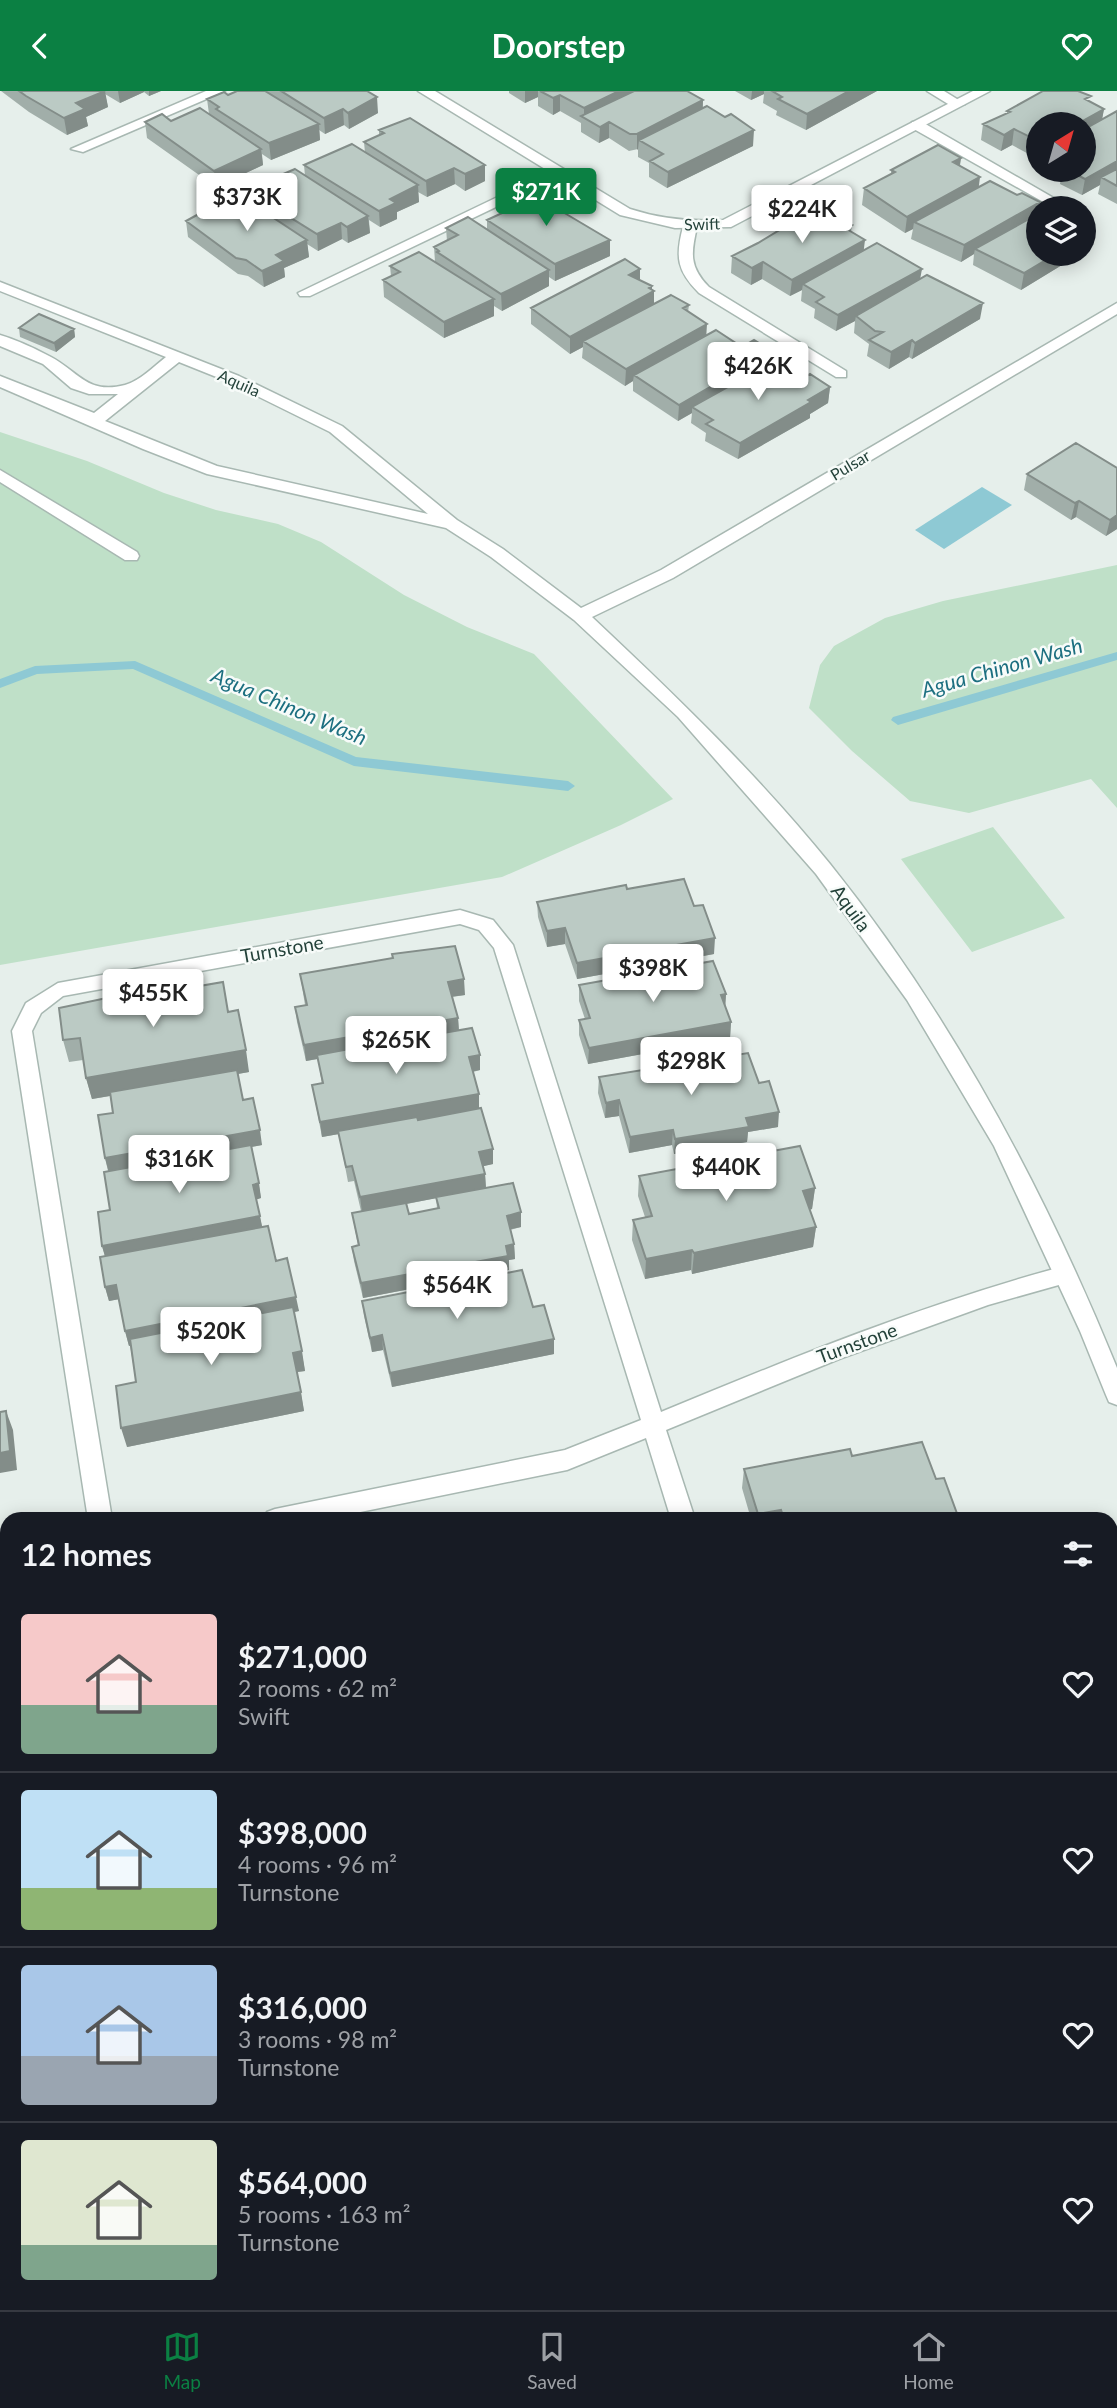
<!DOCTYPE html>
<meta charset="utf-8">
<style>
body{margin:0;font-family:Lato,sans-serif;background:#242831;color:#f1f3f6;height:100vh;display:flex;flex-direction:column;font-size:26px;white-space:nowrap}
*{box-sizing:border-box;margin:0}
p{font-size:23px;color:#9ea1a6}
.icon{flex:none;width:38px;height:38px;fill:none;stroke:currentColor;stroke-width:2;stroke-linecap:round;stroke-linejoin:round}
.map{position:relative;flex:1;overflow:hidden}
.panel{position:absolute;left:0px;top:1421px;width:1118px;height:798px;display:flex;flex-direction:column;background:#171b24;border-radius:21px 21px 0 0;box-shadow:0 4px 18px #0003}
.panel>*{flex:none}
.needle{width:46px;rotate:37deg}
.tools{position:absolute;left:1026px;top:21px;display:grid;gap:14px}
.tools a{display:grid;place-items:center;width:70px;height:70px;border-radius:50%;background:#171b24;box-shadow:0 4px 18px #0003;font-size:35px}
.price{position:absolute;translate:-50% -60px;padding:0 16px;border-radius:7px;background:#fff;color:#222;font-size:23px;line-height:46px;filter:drop-shadow(0 2px 4px #0008)}
.price::after{content:'';position:absolute;left:50%;top:42px;width:21px;height:16px;margin-left:-10px;background:inherit;clip-path:polygon(0 0,100% 0,50% 100%)}
.price.selected{background:#0b8043;color:#fff}
ul{padding:0;list-style:none}
li{display:flex;align-items:center;gap:21px;height:175px;padding:0 21px}
li+li{border-top:2px solid #363941}
li span{display:grid;place-items:center;flex:none;width:196px;height:140px;border-radius:7px;color:#555}
li>.icon{margin-inline-start:auto}
span .icon{width:84px;height:84px;fill:#fffc;stroke-width:1}
li b{font-size:30px}
h2{display:flex;justify-content:space-between;align-items:center;height:84px;padding:0 21px;font-size:30px}
header{display:flex;justify-content:space-between;align-items:center;height:91px;padding:0 21px;background:#0b8043;color:#fff;font-size:32px;font-weight:700}
.dock{display:flex;justify-content:space-around;align-items:center;height:98px;border-top:2px solid #363941;background:#171b24;font-size:19px;color:#9ea1a6}
.dock a{display:grid;justify-items:center;gap:4px}
.dock .selected{color:#0b8043}
.map>svg:first-child{display:block}
.green{fill:#bfe0c8}
.water{fill:#8ec9d4}
.lines{fill:none;stroke-linecap:round;stroke-linejoin:round}
.stream{fill:#8ec9d4;fill-rule:evenodd}
.service-casing{stroke:#a8b8b2;stroke-width:3}
.minor-casing{stroke:#a8b8b2;stroke-width:3}
.tertiary-casing{stroke:#a8b8b2;stroke-width:3}
.service{fill:#fff;fill-rule:evenodd}
.minor{fill:#fff;fill-rule:evenodd}
.tertiary{fill:#fff;fill-rule:evenodd}
.wall{fill:#a1aea9;fill-rule:evenodd}
.shaded-wall{fill:#838d89}
.building{fill:#bbcac4;stroke:#838d89;stroke-width:2}
.labels{text-anchor:middle;stroke-width:5;stroke-linejoin:round;paint-order:stroke}
.far-street-label{font-size:16px;fill:#24423a;stroke:#f7fbf9}
.street-label{font-size:19px;fill:#24423a;stroke:#f7fbf9}
.water-label{font-size:21px;font-style:italic;fill:#1c6f80;stroke:#f7fbf9}
</style>
<header><svg class="icon" aria-label="back" viewBox="0 0 24 24"><path d="M15 5l-7 7 7 7"/></svg>Doorstep<svg class="icon" aria-label="heart" viewBox="0 0 24 24"><path d="M12 20l-8-8c-3-5 5-10 8-4 3-6 11-1 8 4z"/></svg></header>
<div class="map">
<svg width="1117" height="2219" viewBox="0 0 1117 2219">
<rect width="100%" height="100%" fill="#e6efeb"/>
<path class="green" d="M0,341L87,370L164,402L216,419L278,433L321,451L404,504L467,536L534,563L673,708L621,734L502,786L0,874Z
M1117,474V717L1091,688L969,722L910,710L852,660L809,617L820,574L834,555L885,527L943,510Z
M993,736L1065,827L972,861L901,768Z"/>
<path class="water" d="M982,396L1012,414L944,458L915,439Z"/>
<g class="lines">
<path class="stream" d="M1117,561V569L898,634L891,629L893,626Z
M135,570L356,666L568,690L575,695L568,700L354,675L133,578L37,583L0,597V588L35,575Z"/>
<g class="service-casing">
<path id="service" d="M206,0H225L83,61L71,58Z
M927,0H944L965,13L953,16Z
M912,31H922L1071,117H1054L912,37Z
M558,77L565,81L563,84L310,205H300L298,202Z
M1083,124L1091,126V132L1083,133Z
M690,132L697,136C691,162 689,176 709,196L846,280V286H836L699,202C677,180 675,166 683,136Z
M0,379L137,461L139,465L137,469H125L0,391Z"/>
</g>
<g class="minor-casing">
<path id="minor" d="M418,0H435L630,118C661,128 691,131 723,129L973,0H990L731,136L675,137L620,124Z
M460,819L493,829L513,854L661,1321C794,1266 926,1212 1065,1175L1073,1178L1076,1184L1073,1190L988,1214L839,1268L666,1339L695,1428H671L646,1347L567,1379L326,1428H263L267,1421L275,1418L565,1359L641,1329L494,857L479,839L460,833L63,905L41,922L32,940L112,1428H88L12,940L26,912L58,892Z
M7,1471V1493L0,1495V1473Z
M323,2212H375L372,2219H320Z"/>
</g>
<g class="tertiary-casing">
<path id="tertiary" d="M0,191L239,285L342,335L457,429L503,458L581,517L661,479L1117,212V223L673,487L592,526C675,604 758,684 830,773C951,924 1044,1098 1117,1277V1314L1109,1311L1106,1304L1080,1240L994,1055L907,909L816,783L678,626L574,529L491,466L446,437L207,383L143,358L0,296V285L94,322L118,303H89L71,297L43,273L0,255V244C17,249 36,258 51,266C78,280 87,304 125,294C140,290 153,276 166,266L0,200ZM179,271L229,291L330,341L428,423L217,375L105,330Z"/>
</g>
<use href="#service" class="service"/>
<use href="#minor" class="minor"/>
<use href="#tertiary" class="tertiary"/>
</g>
<path class="wall" d="M1,0H161L149,5L144,1L120,12L105,3L108,16L86,26L88,35L67,44L29,21Z
M237,0H367L378,22L349,38L344,34L325,43L319,39L320,49L271,69L262,63L263,74L216,96L147,47L145,31L171,30L209,23L207,8L228,4Z
M509,0H687L703,9V18L753,55L667,97L649,86V72L638,66V58L629,60L609,47L599,52L581,41V32L560,20L553,24L538,15V6L525,12L509,2Z
M735,0H877L806,39L776,24L777,20L763,12L764,3L751,9Z
M1090,11L1104,18L1102,28L1117,20V113L1098,103L1100,94L1082,104L1060,93L1062,81L1058,79H1083L1038,33V68L1012,54L1001,60L981,49L983,33L1007,22V20Z
M379,39L485,74V90L465,100L455,93L427,106L418,101L419,111L397,121V128L380,136L369,129L370,142L348,152L342,148L318,160L307,153L309,166L284,177L285,186L264,196L248,185L238,183L188,146L186,130L221,115L248,109L246,99L305,85L304,74L365,62L364,51L379,44Z
M961,67L960,75L978,96L1038,117V163H1080L1021,199L973,174L974,163L961,171L911,148L913,138L905,142L862,114L864,97L891,83V79Z
M503,109L610,165L555,190L549,186V195L502,220L494,215V225L444,247L384,206L383,189L391,185L390,175L435,171L434,156L447,150L446,137L487,139V129L503,121Z
M819,125L852,134L851,141L864,159L920,188L980,228L912,268L909,266L889,278L867,265L869,253L854,242L855,230L836,240L814,227L815,218L801,210L802,199L790,205L762,188L751,194L731,182L732,165Z
M640,178V189L652,195V199L654,200V213L689,214L688,221L706,244L742,256L772,260L770,274L796,291L830,296L828,312L810,323V327L738,368L705,350L706,342L691,332L692,322L678,330L633,300V290L625,295L582,267L583,256L570,263L531,233V217Z
M19,237L74,238L75,246L56,261L20,246Z
M1076,352L1117,438L1106,445L1076,426L1071,429L1024,399L1027,383Z
M627,798L714,863L577,888L565,853L547,856L538,826L537,811Z
M393,867L465,904L452,906L458,927L459,939L480,979L473,981L479,1003V1017L493,1058V1073L483,1075L485,1083L486,1097L521,1121V1136L510,1139L514,1153L515,1168L509,1169V1179L363,1207L354,1170L352,1156L358,1155L352,1122L361,1120L354,1090L348,1091L339,1043L322,1046L312,994L322,993L318,968L306,970L297,931L295,916L305,914L300,883ZM397,953L398,960L374,964L372,958ZM436,1107L437,1117L409,1123L407,1113Z
M579,894L726,903L725,915L731,931L730,947L588,973L579,944V929L585,928L579,910Z
M160,902L228,921L249,981L238,983L243,1009L262,1054L252,1056L261,1107L256,1108L262,1136L299,1220L294,1221L305,1280L297,1281L304,1320L127,1356L136,1291L130,1254L129,1255L125,1240L119,1208L109,1210L105,1196V1165L102,1155L110,1119L108,1080L105,1067L113,1022L110,1005L92,1008L86,987L83,969L69,971L63,949Z
M599,986L759,992L778,1036L748,1041L747,1051L674,1063L672,1054L629,1062L619,1025L605,1027L598,1002Z
M639,1085L815,1097L812,1118L810,1119L816,1136L813,1156L692,1183L691,1179L645,1188L632,1149L633,1129L645,1126L638,1105Z
M362,1210L533,1216L554,1248V1263L392,1296L383,1259L372,1261L364,1225Z
M852,1365L959,1428H751L742,1397L744,1378Z"/>
<path class="shaded-wall" d="M105,0L108,16L86,26L88,35L67,44L64,27L76,12Z
M118,0H144V1L120,12Z
M149,0H161L149,5Z
M525,0H538V6L525,12Z
M619,0H652L584,26V17Z
M752,0H764V3L751,9Z
M849,0H877L806,39L807,23Z
M560,4V20L553,24V7Z
M377,6L378,22L349,38L348,22Z
M703,9L702,25L639,49L638,58L637,59V43Z
M343,18L344,34L325,43L324,27Z
M1104,18L1101,34L1083,44V33H1077Z
M609,31V47L599,52L600,36Z
M319,33L320,49L271,69L269,52Z
M1014,38L1012,54L1001,60L1004,44Z
M754,39L753,55L667,97L668,81Z
M261,58L263,74L216,96L214,80Z
M961,67L958,83L953,71Z
M1117,70V84L1101,86L1100,94L1082,104L1085,88Z
M485,74V90L465,100V83Z
M454,77L455,93L427,106L426,90Z
M980,86L978,102L914,131L913,138L905,142L907,126Z
M418,94L419,111L397,121V128L380,136L379,120L390,108Z
M1040,111L1039,117H1038V123L975,158L974,163L961,171L964,154Z
M368,125L370,142L348,152L347,136Z
M341,132L342,148L318,160L317,143Z
M1091,142L1087,158L1083,161V146Z
M307,149L309,166L284,177L285,186L264,196L262,180L276,164Z
M610,149V165L555,190V173Z
M865,149L863,165L803,193L802,199L790,205L792,189Z
M1056,163H1080L1021,199L1024,182Z
M763,171L762,188L751,194L752,177Z
M640,178V195L629,184Z
M922,178L919,194L856,225L855,230L836,240L838,224Z
M549,179V195L502,220L501,203Z
M652,195V202L654,200V217L583,250V256L570,263V246Z
M494,208V225L444,247V231Z
M983,212L980,228L912,268L915,252Z
M707,233L706,249L634,284L633,290L625,295L626,278Z
M74,238L75,246L56,261L54,252Z
M912,249L909,266L889,278L891,261Z
M772,260L770,276L692,316V322L678,330L679,314Z
M830,296L828,312L810,323V327L738,368L740,352Z
M1079,410L1076,426L1071,429L1075,412Z
M1117,424V438L1106,445L1110,429Z
M565,837V853L547,856V840Z
M715,847L714,863L577,888V872Z
M464,888L465,904L449,906L448,891Z
M726,903L725,919L721,904Z
M458,927L459,942L397,950V953L306,970L304,954Z
M731,931L730,947L588,973L589,957Z
M246,959L249,981L92,1008L86,987Z
M480,964V979L470,981L469,966Z
M479,1003V1018L322,1046L320,1031Z
M619,1009V1025L605,1027L606,1012Z
M779,1021L778,1036L748,1041L747,1051L674,1063L675,1048L746,1027Z
M260,1039L262,1054L109,1082L105,1067Z
M673,1039L672,1054L629,1062L630,1046Z
M493,1058V1073L480,1076L479,1061Z
M485,1083L486,1098L362,1121L360,1106Z
M259,1092L261,1107L255,1109L253,1094Z
M815,1097L812,1118L800,1120L803,1100Z
M521,1121V1136L507,1139V1125Z
M260,1125L263,1140L106,1169L102,1155Z
M816,1136L813,1156L692,1183L694,1162Z
M514,1153L515,1168L509,1169V1179L363,1207L361,1192Z
M692,1159L691,1179L645,1188L646,1168Z
M116,1194L120,1208L109,1210L105,1196Z
M296,1206L299,1220L129,1255L125,1240Z
M382,1244L383,1259L372,1261L370,1247Z
M554,1248V1263L392,1296L390,1282Z
M302,1260L305,1280L297,1281L293,1262Z
M301,1301L304,1320L127,1356L121,1337Z
M6,1320L13,1339L17,1379L0,1382V1362Z
M781,1419L779,1428H758V1423Z
M7,1671V1689L0,1691V1673Z
M7,1803V1815L0,1816V1804Z
M7,1930V1941L0,1943V1932Z
M7,2156V2169L0,2170V2158Z"/>
<path class="building" d="M19,0H105L76,12L85,18L64,27L26,5Z
M237,0H265L319,33L269,52L216,18L219,16L207,8L224,1L228,4Z
M281,0H367L377,6L348,22L343,18L324,27Z
M540,0H619L584,17L560,4L553,7Z
M634,0H687L703,9L637,43H630L609,31L600,36L581,25Z
M772,0H849L807,23L778,8L782,6Z
M1043,0H1078L1091,5L1085,8L1104,18L1077,33H1038V50L1014,38L1004,44L983,33L1010,21L1007,20Z
M707,15L725,26L731,23L754,39L668,81L650,70L663,63L639,49Z
M200,17L261,58L214,80L145,31L162,23L171,30Z
M1117,20V70L1085,88L1068,79H1083V39Z
M410,27L485,74L465,83L454,77L426,90L364,51L384,42L379,39Z
M352,53L418,94L390,108L396,112L379,120L304,74Z
M938,54L961,67L953,71L980,86L907,126L864,97L895,81L891,79Z
M295,78L368,125L347,136L341,132L317,143L246,99Z
M1117,78V95L1101,86Z
M990,90L1017,104L1022,102L1040,111L964,154L914,131Z
M524,98L610,149L555,173L487,129L515,116L503,109Z
M242,106L307,149L276,164L284,170L262,180L246,169L236,167L186,130L217,113L221,115Z
M811,120L819,125L827,121L852,134L845,137L865,149L792,189L763,171L752,177L732,165L758,152Z
M1038,123V163H1056L1024,182L975,158Z
M468,126L549,179L501,203L437,161L439,160L434,156L458,144L446,137Z
M1083,138L1091,142L1083,146Z
M877,152L922,178L838,224L816,211L824,206L803,193Z
M419,161L494,208L444,231L383,189L400,181L390,175Z
M625,168L640,178L629,184L652,195L649,197L654,200L570,246L531,217Z
M927,184L983,212L915,252L912,249L891,261L869,249L883,241L875,240L856,225Z
M671,204L689,214L683,217L707,233L626,278L583,250Z
M39,223L74,238L54,252L19,237Z
M716,239L742,256L754,249L772,260L679,314L634,284Z
M769,273L796,291L810,283L830,296L808,309L811,311L740,352L706,333L713,329L692,316Z
M1076,352L1117,377V424L1110,429L1079,410L1075,412L1027,383Z
M684,788L694,815L703,814L715,847L577,872L565,837L547,840L537,811L626,794L627,798Z
M455,855L464,888L448,891L458,927L304,954L295,916L307,914L300,883L393,867L392,863Z
M713,870L726,903L721,904L731,931L589,957L579,929L590,927L579,894Z
M223,891L228,921L238,919L246,959L86,987L80,947L63,949L59,917L159,896V902Z
M472,937L480,964L469,966L479,1003L320,1031L312,994L323,992L317,964L371,954L374,964L399,960L397,950Z
M748,962L759,992L769,990L779,1021L746,1027L749,1036L675,1048L673,1039L630,1046L619,1009L606,1012L599,986Z
M237,979L243,1009L253,1007L260,1039L105,1067L98,1024L113,1022L110,1001Z
M481,1017L493,1058L479,1061L485,1083L360,1106L352,1075L346,1076L338,1040L417,1026L418,1029Z
M251,1054L259,1092L253,1094L260,1125L102,1155L98,1121L110,1119L104,1081Z
M800,1055L815,1097L803,1100L816,1136L694,1162L692,1159L646,1168L633,1129L652,1125L639,1085Z
M513,1092L521,1121L507,1125L514,1153L506,1155L508,1165L361,1192L352,1156L359,1154L352,1122L406,1112L409,1123L439,1117L436,1106Z
M268,1135L276,1170L287,1167L296,1206L125,1240L116,1194L105,1196L100,1166Z
M522,1179L533,1216L544,1214L554,1248L390,1282L382,1244L370,1247L362,1210Z
M293,1216L302,1260L293,1262L301,1301L121,1337L116,1295L136,1291L130,1248Z
M6,1320L10,1360L0,1362V1321Z
M922,1351L936,1388L944,1387L959,1428H784L781,1419L758,1423L744,1378L850,1358L852,1365Z
M7,1560V1671L0,1673V1561Z
M7,1701V1803L0,1804V1703Z
M7,1828V1930L0,1932V1830Z
M7,1981V2156L0,2158V1982Z
M838,2212H920L922,2219H812Z"/>
<g class="labels">
<g class="far-street-label">
<text transform="translate(702 133) rotate(-2)" y="6">Swift</text>
<text transform="translate(239 292) rotate(24)" y="6">Aquila</text>
<text transform="translate(850 374) rotate(-31)" y="6">Pulsar</text>
</g>
<g class="street-label">
<text transform="translate(851 817) rotate(54)" y="7">Aquila</text>
<text transform="translate(282 858) rotate(-10)" y="7">Turnstone</text>
<text transform="translate(857 1252) rotate(-20)" y="7">Turnstone</text>
</g>
<g class="water-label">
<text transform="translate(1002 577) rotate(-16)" y="7">Agua Chinon Wash</text>
<text transform="translate(289 616) rotate(23)" y="7">Agua Chinon Wash</text>
</g>
</g>
</svg>
<div class="tools">
<a><svg class="needle" viewBox="-14 -14 28 28"><path d="M0-13l5 13h-10z" fill="#e53935"/><path d="M0 13l5-13h-10z" fill="#9ea1a6"/></svg></a>
<a><svg class="icon" aria-label="layers" viewBox="0 0 24 24"><path d="M12 4l9 5-9 5-9-5zM3 14l9 5 9-5"/></svg></a>
</div>
<b class="price selected" style="left:546px;top:137px">$271K</b>
<b class="price" style="left:247px;top:142px">$373K</b>
<b class="price" style="left:802px;top:154px">$224K</b>
<b class="price" style="left:758px;top:311px">$426K</b>
<b class="price" style="left:653px;top:913px">$398K</b>
<b class="price" style="left:153px;top:938px">$455K</b>
<b class="price" style="left:396px;top:985px">$265K</b>
<b class="price" style="left:691px;top:1006px">$298K</b>
<b class="price" style="left:179px;top:1104px">$316K</b>
<b class="price" style="left:726px;top:1112px">$440K</b>
<b class="price" style="left:457px;top:1230px">$564K</b>
<b class="price" style="left:211px;top:1276px">$520K</b>
<section class="panel">
<h2>12 homes<svg class="icon" aria-label="filters" viewBox="0 0 24 24"><path d="M4 7h16M4 17h16"/><circle cx="9" cy="7" r="2"/><circle cx="15" cy="17" r="2"/></svg></h2>
<ul>
<li><span style="background:linear-gradient(#f6c9c9 65%,#7fa58c 0)"><svg class="icon" aria-label="home" viewBox="0 0 24 24"><path d="M3 11l9-7 9 7M6 9v11h12V9"/></svg></span><div><b>$271,000</b><p>2 rooms · 62 m²</p><p>Swift</p></div><svg class="icon" aria-label="heart" viewBox="0 0 24 24"><path d="M12 20l-8-8c-3-5 5-10 8-4 3-6 11-1 8 4z"/></svg></li>
<li><span style="background:linear-gradient(#bfe0f5 70%,#8fb573 0)"><svg class="icon" aria-label="home" viewBox="0 0 24 24"><path d="M3 11l9-7 9 7M6 9v11h12V9"/></svg></span><div><b>$398,000</b><p>4 rooms · 96 m²</p><p>Turnstone</p></div><svg class="icon" aria-label="heart" viewBox="0 0 24 24"><path d="M12 20l-8-8c-3-5 5-10 8-4 3-6 11-1 8 4z"/></svg></li>
<li><span style="background:linear-gradient(#a9c7e8 65%,#9aa5b1 0)"><svg class="icon" aria-label="home" viewBox="0 0 24 24"><path d="M3 11l9-7 9 7M6 9v11h12V9"/></svg></span><div><b>$316,000</b><p>3 rooms · 98 m²</p><p>Turnstone</p></div><svg class="icon" aria-label="heart" viewBox="0 0 24 24"><path d="M12 20l-8-8c-3-5 5-10 8-4 3-6 11-1 8 4z"/></svg></li>
<li><span style="background:linear-gradient(#dfe7d0 75%,#7fa58c 0)"><svg class="icon" aria-label="home" viewBox="0 0 24 24"><path d="M3 11l9-7 9 7M6 9v11h12V9"/></svg></span><div><b>$564,000</b><p>5 rooms · 163 m²</p><p>Turnstone</p></div><svg class="icon" aria-label="heart" viewBox="0 0 24 24"><path d="M12 20l-8-8c-3-5 5-10 8-4 3-6 11-1 8 4z"/></svg></li>
</ul>
</section>
</div>
<nav class="dock">
<a class="selected"><svg class="icon" aria-label="map" viewBox="0 0 24 24"><path d="M3 6l6-2 6 2 6-2v14l-6 2-6-2-6 2zM9 4v14M15 6v14"/></svg>Map</a>
<a><svg class="icon" aria-label="saved" viewBox="0 0 24 24"><path d="M7 4h10v16l-5-4-5 4z"/></svg>Saved</a>
<a><svg class="icon" aria-label="home" viewBox="0 0 24 24"><path d="M3 11l9-7 9 7M6 9v11h12V9"/></svg>Home</a>
</nav>
